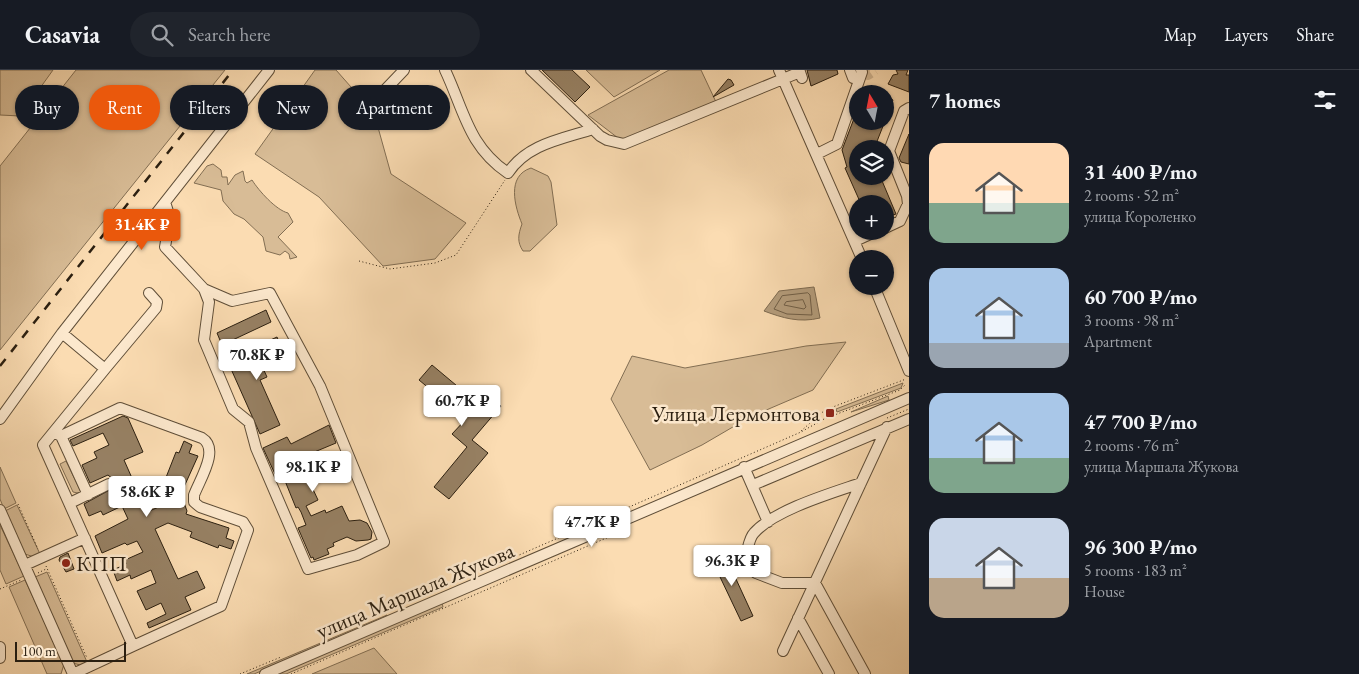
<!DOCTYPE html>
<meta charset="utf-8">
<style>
body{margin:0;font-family:"EB Garamond",serif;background:#20242c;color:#f1f3f6;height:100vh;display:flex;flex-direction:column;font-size:19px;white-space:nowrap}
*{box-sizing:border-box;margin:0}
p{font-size:16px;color:#9ea1a6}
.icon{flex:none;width:28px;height:28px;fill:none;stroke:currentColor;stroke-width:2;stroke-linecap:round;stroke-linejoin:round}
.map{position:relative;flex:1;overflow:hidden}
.details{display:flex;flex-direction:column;background:#171b24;width:450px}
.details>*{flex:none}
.top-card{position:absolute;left:15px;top:15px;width:475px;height:45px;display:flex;gap:10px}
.needle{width:32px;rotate:350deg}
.controls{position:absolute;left:849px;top:15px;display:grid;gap:10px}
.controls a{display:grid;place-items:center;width:45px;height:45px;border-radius:50%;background:#171b24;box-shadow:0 1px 4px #0004;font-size:25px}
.scale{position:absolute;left:15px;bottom:12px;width:111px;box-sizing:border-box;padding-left:5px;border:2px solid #2b1f10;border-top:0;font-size:14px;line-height:18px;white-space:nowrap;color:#2b1f10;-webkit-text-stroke:4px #fce8cd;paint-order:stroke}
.price{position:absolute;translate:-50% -42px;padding:0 11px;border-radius:5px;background:#fff;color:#222;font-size:16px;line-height:32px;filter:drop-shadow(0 1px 2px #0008)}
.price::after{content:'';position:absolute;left:50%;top:30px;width:15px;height:11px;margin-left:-8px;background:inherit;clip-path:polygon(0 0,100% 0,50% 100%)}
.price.selected{background:#ea580c;color:#fff}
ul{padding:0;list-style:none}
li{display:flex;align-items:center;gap:15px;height:125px;padding:0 20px}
li span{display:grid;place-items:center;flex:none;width:140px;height:100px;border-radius:15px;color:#555}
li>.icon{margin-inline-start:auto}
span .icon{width:60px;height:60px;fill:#fffc;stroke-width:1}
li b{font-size:21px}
h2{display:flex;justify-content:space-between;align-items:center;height:60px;padding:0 20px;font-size:21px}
.tag{padding:0 18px;border-radius:22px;background:#171b24;box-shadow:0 1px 4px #0004;font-size:18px;line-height:45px}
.tag.selected{background:#ea580c;color:#fff}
header{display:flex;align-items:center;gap:30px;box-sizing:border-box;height:70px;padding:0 25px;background:#171b24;border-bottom:1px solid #363941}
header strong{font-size:24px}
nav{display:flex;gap:28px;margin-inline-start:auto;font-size:18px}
.search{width:350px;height:45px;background:#20242c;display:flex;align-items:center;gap:12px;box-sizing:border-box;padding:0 18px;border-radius:28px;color:#9ea1a6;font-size:19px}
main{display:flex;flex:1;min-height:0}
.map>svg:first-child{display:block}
.green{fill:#d8bc96;stroke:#826e53}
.water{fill:#b49c7b;stroke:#7d6a50}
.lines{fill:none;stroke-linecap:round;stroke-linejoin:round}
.shore{stroke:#705e46;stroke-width:1}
.building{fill:#978164;stroke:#2b1f10}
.minor-tunnel{stroke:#d1b692;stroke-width:10;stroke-dasharray:10 5;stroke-linecap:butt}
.minor-casing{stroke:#5f4e38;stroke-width:12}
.path{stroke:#2b1f10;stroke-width:1;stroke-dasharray:1 2.5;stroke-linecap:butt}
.minor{stroke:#fce8cd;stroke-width:10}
.rail{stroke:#2b1f10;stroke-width:2.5;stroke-dasharray:9 9;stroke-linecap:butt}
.poi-dot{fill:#8f2418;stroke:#fce8cd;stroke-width:2}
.labels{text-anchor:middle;stroke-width:5;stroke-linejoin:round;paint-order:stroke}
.poi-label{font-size:22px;fill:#2b1f10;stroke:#fce8cd;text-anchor:end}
.street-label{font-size:22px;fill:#2b1f10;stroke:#fce8cd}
</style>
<header>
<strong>Casavia</strong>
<div class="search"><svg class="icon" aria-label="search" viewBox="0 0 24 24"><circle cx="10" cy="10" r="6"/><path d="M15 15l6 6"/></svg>Search here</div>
<nav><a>Map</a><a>Layers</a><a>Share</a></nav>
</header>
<main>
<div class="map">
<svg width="909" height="604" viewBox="0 0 909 604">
<rect width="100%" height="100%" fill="#fbdcb2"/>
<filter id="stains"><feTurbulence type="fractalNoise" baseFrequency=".004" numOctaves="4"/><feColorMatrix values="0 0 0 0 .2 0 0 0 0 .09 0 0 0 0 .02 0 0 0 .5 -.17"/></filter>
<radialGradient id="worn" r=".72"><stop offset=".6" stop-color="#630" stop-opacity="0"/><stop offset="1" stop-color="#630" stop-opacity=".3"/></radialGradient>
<path class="green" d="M0,0H53L20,46L0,45Z
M76,0H225L0,280V96Z
M315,0H336L374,43L391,104L466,153L435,189L383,196L319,127L255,84Z
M586,0H660L614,27Z
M669,0H701L716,32L627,70L618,68L588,45Z
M213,94L221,100L222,107H227L228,115L235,105L243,101L245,111L247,113L252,110C259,121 276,140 288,143L293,152L278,167L297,187L290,189L289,184L285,181L280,185L266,181L263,167L244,149L234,144L223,131L221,120L194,113L207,96Z
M531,98L548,106L551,112L557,155L530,181H523C517,172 518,165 522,154C515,137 506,106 531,98Z
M846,272L813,320L750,347L702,375L650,400L611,329L632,286L685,298L806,276Z
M903,313L901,318L837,342L836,339Z
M888,326L889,330L851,342Z
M66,391L82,424L73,422L60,394Z
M0,397L16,433L4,439L0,429Z
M17,435L40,484L34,487L25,484L5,441Z
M0,455L24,506L6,514L0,500Z
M47,502L87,592L80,595L73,593L35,507Z
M25,510L64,594L61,604H47L9,517Z
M442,533L443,537L286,604H277Z
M387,545L380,551L254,604H247Z
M374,578L397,604H312Z"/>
<path class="water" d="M814,217L820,248C799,253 783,248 764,241L779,221Z"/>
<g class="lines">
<path class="shore" d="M808,223L810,225L812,245L787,244L774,239L782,226Z
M803,230L806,237L804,239L784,235L786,232Z"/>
</g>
<path class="building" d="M542,0H572L590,17L575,32Z
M807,0H837L838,4L811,16Z
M896,0H908L906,5H909V22L888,14L893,5L898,4Z
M728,9L731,10L734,15L713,27Z
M885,26L893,30L885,49Z
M858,38V51H885L874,79H858V106H880L896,144L885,148V134H861L845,98L847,97L842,80Z
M909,64V94L901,92L899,88Z
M266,240L271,252L222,275L217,263Z
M277,267L285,286L262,296L267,307L260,310L280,355L260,364L227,290Z
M432,295L475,331L484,321L501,336L472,370L488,383L449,429L434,417L467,377L452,364L466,349L419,310Z
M123,346L128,348L143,382L124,390L147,442L161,436L170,412L165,410L176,382L179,383L184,371L192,375L189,383L198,386L179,428L183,430L187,441L186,444L229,458L226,468L234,471L231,479L219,475L218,478L190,467L192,462L168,453L155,459L178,509L197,501L205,518L185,527L191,540L149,558L147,553L166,544L161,533L146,540L137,521L156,513L151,500L131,509L130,505L117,511L113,500L126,494L125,490L143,482L137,471L127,475L125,473L102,483L95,466L128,449L122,436L103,445L101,441L89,446L84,434L115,417V411L108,405L90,413L82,395L97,388L94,382L109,375L103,363L73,376L70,370Z
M329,355L336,373L312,383L317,394L304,400L318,430L306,436L311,446L325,440L326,443L342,436L349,451L360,450L367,453L372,462L371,469L368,470L356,471L347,467L333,473L334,476L327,479L329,484L314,490L313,487L311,488L298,458L306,455L301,442L298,437L296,438L281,401L275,404L263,378L287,367L291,374Z
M68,483L74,499L66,502L59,490L60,487Z
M724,483L753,546L741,551L711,488Z"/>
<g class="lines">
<path class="minor-tunnel" d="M862,2L868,5L875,0"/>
<g class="minor-casing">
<path id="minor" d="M445,0C464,40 468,76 508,103C527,74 562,69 593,59
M531,0L600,66L607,70L624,74L800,2L802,8
M779,0L862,189
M850,0L853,8
M384,21L404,0
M817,84L837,74L862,2L861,0
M165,132L170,148L165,177L204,219L209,232L204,270L233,339L249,352L256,378L308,499L357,485L384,472L320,316L270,223L232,231L204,219
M885,158L900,151L908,134L907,126L889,81L904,41L909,38
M855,171L877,161
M874,216L909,301
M105,299L156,238L157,232L149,223
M0,349L62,263L269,0
M55,363L61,366L88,425
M61,366L120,338L202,368C220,379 200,409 194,425V432L200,437L243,452L248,460L221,536L133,576L43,375L105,299L62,263
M744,397L768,452
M861,413C832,423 774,440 754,463C749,468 748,479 746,485L756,503L782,513H815L865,604
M753,415L909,349
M70,433L109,414
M0,440L73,604
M25,495L85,468
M798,548L829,604
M0,577V588
M783,581L887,357
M73,604L133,576
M265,604L909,328"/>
</g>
<path class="path" d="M359,191L390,199L435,193L456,185L505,110
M887,348L909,339
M801,361L825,340L906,309
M18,434L38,479
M510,489L801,362L824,349L900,320L905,315
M46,496L87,588
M38,503L46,499
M0,519L21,510
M371,548C390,532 412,521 438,520
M240,604L281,587
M291,604L611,466"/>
<use href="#minor" class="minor"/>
<path class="rail" d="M0,296L233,0"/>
</g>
<g class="poi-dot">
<rect x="825" y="338" width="10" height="10" rx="2.5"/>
<circle cx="66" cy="493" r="5"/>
</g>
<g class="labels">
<g class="poi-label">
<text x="820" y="351">Улица Лермонтова</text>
<text x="76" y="501" text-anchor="start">КПП</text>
</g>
<g class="street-label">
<text transform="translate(415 520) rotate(-23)" y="8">улица Маршала Жукова</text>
</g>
</g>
<rect width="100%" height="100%" filter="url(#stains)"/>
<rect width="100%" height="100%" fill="url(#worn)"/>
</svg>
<div class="controls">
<a><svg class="needle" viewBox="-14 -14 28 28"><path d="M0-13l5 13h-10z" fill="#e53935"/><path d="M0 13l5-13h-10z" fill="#9ea1a6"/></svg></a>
<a><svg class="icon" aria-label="layers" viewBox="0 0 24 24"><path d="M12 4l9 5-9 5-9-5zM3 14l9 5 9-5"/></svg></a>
<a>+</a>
<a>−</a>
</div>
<div class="scale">100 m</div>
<b class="price selected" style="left:142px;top:181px">31.4K ₽</b>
<b class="price" style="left:257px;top:311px">70.8K ₽</b>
<b class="price" style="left:462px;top:357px">60.7K ₽</b>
<b class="price" style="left:313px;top:423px">98.1K ₽</b>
<b class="price" style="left:147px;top:448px">58.6K ₽</b>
<b class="price" style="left:592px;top:478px">47.7K ₽</b>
<b class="price" style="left:732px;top:517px">96.3K ₽</b>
<div class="top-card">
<a class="tag">Buy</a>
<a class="tag selected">Rent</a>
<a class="tag">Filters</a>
<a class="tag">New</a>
<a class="tag">Apartment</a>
</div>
</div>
<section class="details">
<h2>7 homes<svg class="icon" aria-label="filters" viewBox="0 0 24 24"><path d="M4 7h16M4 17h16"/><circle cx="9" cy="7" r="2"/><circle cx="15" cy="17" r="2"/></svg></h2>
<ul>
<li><span style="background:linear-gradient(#ffd9b3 60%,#7fa58c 0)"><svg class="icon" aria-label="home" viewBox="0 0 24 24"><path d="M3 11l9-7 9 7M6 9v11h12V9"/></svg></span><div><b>31 400 ₽/mo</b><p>2 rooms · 52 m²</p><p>улица Короленко</p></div></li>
<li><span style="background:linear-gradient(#a9c7e8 75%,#9aa5b1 0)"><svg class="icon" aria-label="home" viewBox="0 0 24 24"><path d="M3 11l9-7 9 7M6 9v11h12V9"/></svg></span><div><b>60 700 ₽/mo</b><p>3 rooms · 98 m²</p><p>Apartment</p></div></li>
<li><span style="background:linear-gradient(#a9c7e8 65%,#7fa58c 0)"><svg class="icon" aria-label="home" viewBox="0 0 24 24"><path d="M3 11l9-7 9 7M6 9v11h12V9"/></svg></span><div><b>47 700 ₽/mo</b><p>2 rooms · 76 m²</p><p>улица Маршала Жукова</p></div></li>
<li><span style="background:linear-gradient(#c9d6e8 60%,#b9a48a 0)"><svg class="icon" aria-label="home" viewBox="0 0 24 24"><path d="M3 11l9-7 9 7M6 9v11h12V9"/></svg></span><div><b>96 300 ₽/mo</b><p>5 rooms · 183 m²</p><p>House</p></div></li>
</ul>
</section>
</main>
